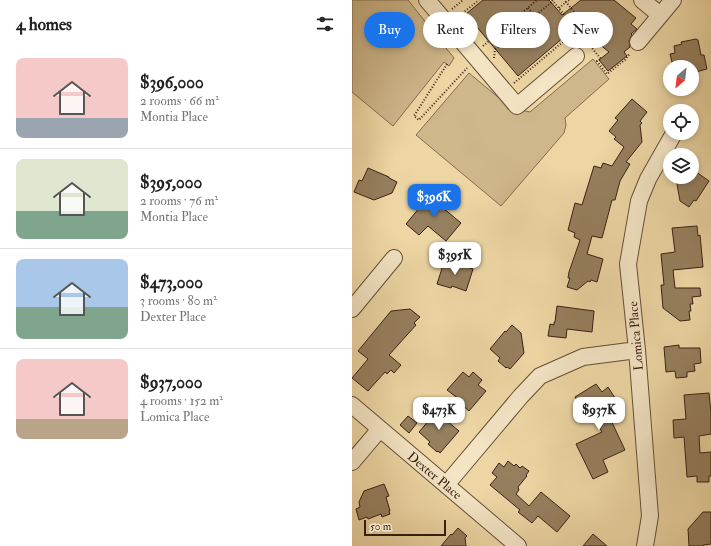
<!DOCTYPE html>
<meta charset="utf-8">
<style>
body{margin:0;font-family:"IM FELL Double Pica",serif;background:#f2f2f2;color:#222;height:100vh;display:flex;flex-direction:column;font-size:15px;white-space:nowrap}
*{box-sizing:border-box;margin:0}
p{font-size:13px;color:#767676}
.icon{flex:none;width:22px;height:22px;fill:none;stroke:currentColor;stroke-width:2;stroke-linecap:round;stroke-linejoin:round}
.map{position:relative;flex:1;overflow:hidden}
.side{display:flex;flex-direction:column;background:#fff;width:352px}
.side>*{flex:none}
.top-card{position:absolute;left:12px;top:12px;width:287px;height:36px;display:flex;gap:8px}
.needle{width:26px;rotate:208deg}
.buttons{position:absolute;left:311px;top:60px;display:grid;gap:8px}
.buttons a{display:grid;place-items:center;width:36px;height:36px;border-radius:50%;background:#fff;box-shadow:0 2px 6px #0003;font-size:20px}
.scale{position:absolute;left:12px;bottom:10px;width:82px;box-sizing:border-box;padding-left:4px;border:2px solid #382113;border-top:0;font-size:11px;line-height:14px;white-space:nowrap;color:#382113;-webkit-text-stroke:3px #f3e4c4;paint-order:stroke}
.price{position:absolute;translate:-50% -34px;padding:0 9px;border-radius:8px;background:#fff;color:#222;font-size:13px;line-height:26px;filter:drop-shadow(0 1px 2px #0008)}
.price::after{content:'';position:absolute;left:50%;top:24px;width:12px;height:9px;margin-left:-6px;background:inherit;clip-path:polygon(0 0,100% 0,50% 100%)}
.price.active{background:#1a73e8;color:#fff}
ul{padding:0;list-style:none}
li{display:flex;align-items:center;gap:12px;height:100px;padding:0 16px}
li+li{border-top:1px solid #e0e0e0}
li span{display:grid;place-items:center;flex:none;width:112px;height:80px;border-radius:8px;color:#555}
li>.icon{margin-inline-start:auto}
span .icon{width:48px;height:48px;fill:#fffc;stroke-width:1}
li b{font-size:17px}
h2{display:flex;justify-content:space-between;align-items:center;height:48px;padding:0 16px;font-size:17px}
.chip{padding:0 14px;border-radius:18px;background:#fff;box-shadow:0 2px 6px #0003;font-size:14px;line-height:36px}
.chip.active{background:#1a73e8;color:#fff}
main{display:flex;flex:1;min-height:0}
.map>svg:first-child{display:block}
.green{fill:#ceb78b;stroke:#836c4f}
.building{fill:#967f5e;stroke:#382113}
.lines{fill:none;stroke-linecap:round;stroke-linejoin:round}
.minor-casing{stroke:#654e37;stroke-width:18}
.path{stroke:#382113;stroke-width:2;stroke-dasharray:1 2;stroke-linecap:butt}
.minor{stroke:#f3e4c4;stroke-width:16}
.labels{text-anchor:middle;stroke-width:4;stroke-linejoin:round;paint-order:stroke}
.street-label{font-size:13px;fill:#382113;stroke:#f3e4c4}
</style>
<main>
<section class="side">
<h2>4 homes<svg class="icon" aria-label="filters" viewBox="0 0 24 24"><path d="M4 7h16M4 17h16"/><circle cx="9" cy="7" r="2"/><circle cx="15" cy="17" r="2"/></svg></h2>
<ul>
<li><span style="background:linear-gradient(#f6c9c9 75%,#9aa5b1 0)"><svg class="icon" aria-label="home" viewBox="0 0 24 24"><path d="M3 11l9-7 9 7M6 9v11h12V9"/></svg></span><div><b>$396,000</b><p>2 rooms · 66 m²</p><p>Montia Place</p></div></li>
<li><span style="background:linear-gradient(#dfe7d0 65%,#7fa58c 0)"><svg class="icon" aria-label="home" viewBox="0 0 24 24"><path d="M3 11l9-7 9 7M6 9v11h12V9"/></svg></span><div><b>$395,000</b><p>2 rooms · 76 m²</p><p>Montia Place</p></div></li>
<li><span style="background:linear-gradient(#a9c7e8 60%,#7fa58c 0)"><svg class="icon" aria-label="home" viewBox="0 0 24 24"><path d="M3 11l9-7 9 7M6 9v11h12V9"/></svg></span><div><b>$473,000</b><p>3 rooms · 80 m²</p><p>Dexter Place</p></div></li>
<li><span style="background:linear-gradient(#f6c9c9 75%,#b9a48a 0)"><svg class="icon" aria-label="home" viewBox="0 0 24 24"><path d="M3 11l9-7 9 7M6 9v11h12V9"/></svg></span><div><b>$937,000</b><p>4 rooms · 152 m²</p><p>Lomica Place</p></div></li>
</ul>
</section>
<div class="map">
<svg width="359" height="546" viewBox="0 0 359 546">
<rect width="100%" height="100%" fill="#edd6a4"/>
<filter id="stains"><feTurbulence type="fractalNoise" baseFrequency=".005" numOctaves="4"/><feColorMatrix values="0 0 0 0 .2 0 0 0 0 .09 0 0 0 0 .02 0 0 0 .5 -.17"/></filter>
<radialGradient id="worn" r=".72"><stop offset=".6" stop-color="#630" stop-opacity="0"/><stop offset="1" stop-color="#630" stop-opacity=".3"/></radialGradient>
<path class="green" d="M0,0H56L102,58L97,66L92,62L41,126L0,92Z
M241,59L257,79L213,118L214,125L212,133L149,206L64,135L117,73L159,108L178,112Z"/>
<path class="building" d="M131,0H197L210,15L229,0H262L284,18L279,24L285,29L279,34L280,35L277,41L278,47L272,52L275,56L256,71L247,60L257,52L225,26L166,76L114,14Z
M344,39L346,40L349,55H352L355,69L340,73V67H328V65L321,66L318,54L323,53L322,46L330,44L329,42Z
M280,99L295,112L288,121L290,123L288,125L290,142L274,162L278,164L268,181L263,200H260L250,238L240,236L235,254L251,259L245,282L239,280L238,282L236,281L225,290L215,287L218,278H216L217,272L228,240L222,237L223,233L216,230L223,203L230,205L242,166L249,168L251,163L260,166L272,147L262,139L264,137L257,131L266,120L263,118Z
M16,168L37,177V178L45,182L40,193L22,200L2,192L7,180L10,181Z
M340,169L357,181L344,201L342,200L337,207L328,201L325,184L323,182L327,177H340Z
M82,190L92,199L88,204L91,206L90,207L109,223L94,241L76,226L67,235L54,224Z
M345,226L346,236L348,235L351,267L321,270L323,288H348L349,296L340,297L341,304H338L339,311H337L338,320L328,321L311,308L309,285H312L309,254L323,252L320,228Z
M93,259L121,269L114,291L100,286L99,288L85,284Z
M205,306L242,311L240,332L215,329L214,338L196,336L198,324L202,325V322H203Z
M58,309L68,317L62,323L64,325L37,355L49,365L42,373L39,370L35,374L33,372L16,391L0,378L16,359L6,351L39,311Z
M160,325L169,333L172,353L158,369L155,367L154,368L146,361L148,358L138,349L153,331L154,332Z
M327,345V348H348L349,363L342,364L343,371L335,372V377L324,378L323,371L314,372L312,347Z
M111,372L117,377L121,372L130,380L126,385L134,391L117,411L109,404L110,403L107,399L95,390Z
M244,384L250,392L256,387L263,398L258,401L262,408L256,411L257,413L256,414L273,450L251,460L256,472L241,479L224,444L250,432L235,408L231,410L223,397Z
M357,393L359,413V434L347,436L348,453L359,452V476H357V482H345V476L335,477L332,437L322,438L321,420L334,419L332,395Z
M90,408L99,416L95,421L107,431L88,453L86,451L85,452L76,444L78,442L67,432L78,419L83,414L85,415Z
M56,416L65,423L57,433L48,425Z
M156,461L162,466L164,464L168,468L170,466L177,471L174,475L175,476L166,487L167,490L164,494L177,506L189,492L218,516L205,532L186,516L180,523L166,512L168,510L138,485L145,477L140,473L147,463L152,467Z
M32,484L37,496L34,497L38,511H37L38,514L30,517L29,514L16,519L15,517L7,520L4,509L8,507L7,502L12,491Z
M351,512H359V544L351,545V546H337L336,529Z
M106,528L115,536L113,538L114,546H89L99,534L100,535Z
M241,534L255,546H231Z"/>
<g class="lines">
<g class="minor-casing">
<path id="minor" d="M75,0L165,106L224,56
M290,0L308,15
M286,42L321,0
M0,309L42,258
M0,405L166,546
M0,462L28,429
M94,485L169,396L188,376L231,357L285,350
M293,546L298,516L285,350L276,264L287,201L296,179L321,135"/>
</g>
<path class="path" d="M200,0L249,59L245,61L255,74L274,59L278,53
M217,0L214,2L233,25
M176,8L183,16
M207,8L214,2
M100,9L111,0
M111,23L112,12L127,0
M153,27L160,35
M131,46L185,0
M142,58L143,49L201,1
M95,64L62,116L67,120L115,68
M162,83L225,30"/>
<use href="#minor" class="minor"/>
</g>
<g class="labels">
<g class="street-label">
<text transform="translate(283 336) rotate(-95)" y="5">Lomica Place</text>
<text transform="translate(83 475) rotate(40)" y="5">Dexter Place</text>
</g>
</g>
<rect width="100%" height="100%" filter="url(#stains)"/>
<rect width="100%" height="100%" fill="url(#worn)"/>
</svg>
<div class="buttons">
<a><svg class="needle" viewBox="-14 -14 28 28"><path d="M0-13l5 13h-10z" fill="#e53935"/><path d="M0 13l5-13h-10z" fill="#767676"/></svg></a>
<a><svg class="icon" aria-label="locate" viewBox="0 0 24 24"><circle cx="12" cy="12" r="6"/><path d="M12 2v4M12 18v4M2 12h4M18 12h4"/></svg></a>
<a><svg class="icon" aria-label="layers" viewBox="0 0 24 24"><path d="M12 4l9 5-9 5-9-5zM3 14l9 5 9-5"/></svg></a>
</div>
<div class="scale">50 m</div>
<b class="price active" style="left:82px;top:218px">$396K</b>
<b class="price" style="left:103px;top:276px">$395K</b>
<b class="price" style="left:87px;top:431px">$473K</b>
<b class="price" style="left:247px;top:431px">$937K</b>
<div class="top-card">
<a class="chip active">Buy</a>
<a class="chip">Rent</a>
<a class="chip">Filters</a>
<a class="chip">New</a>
</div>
</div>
</main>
